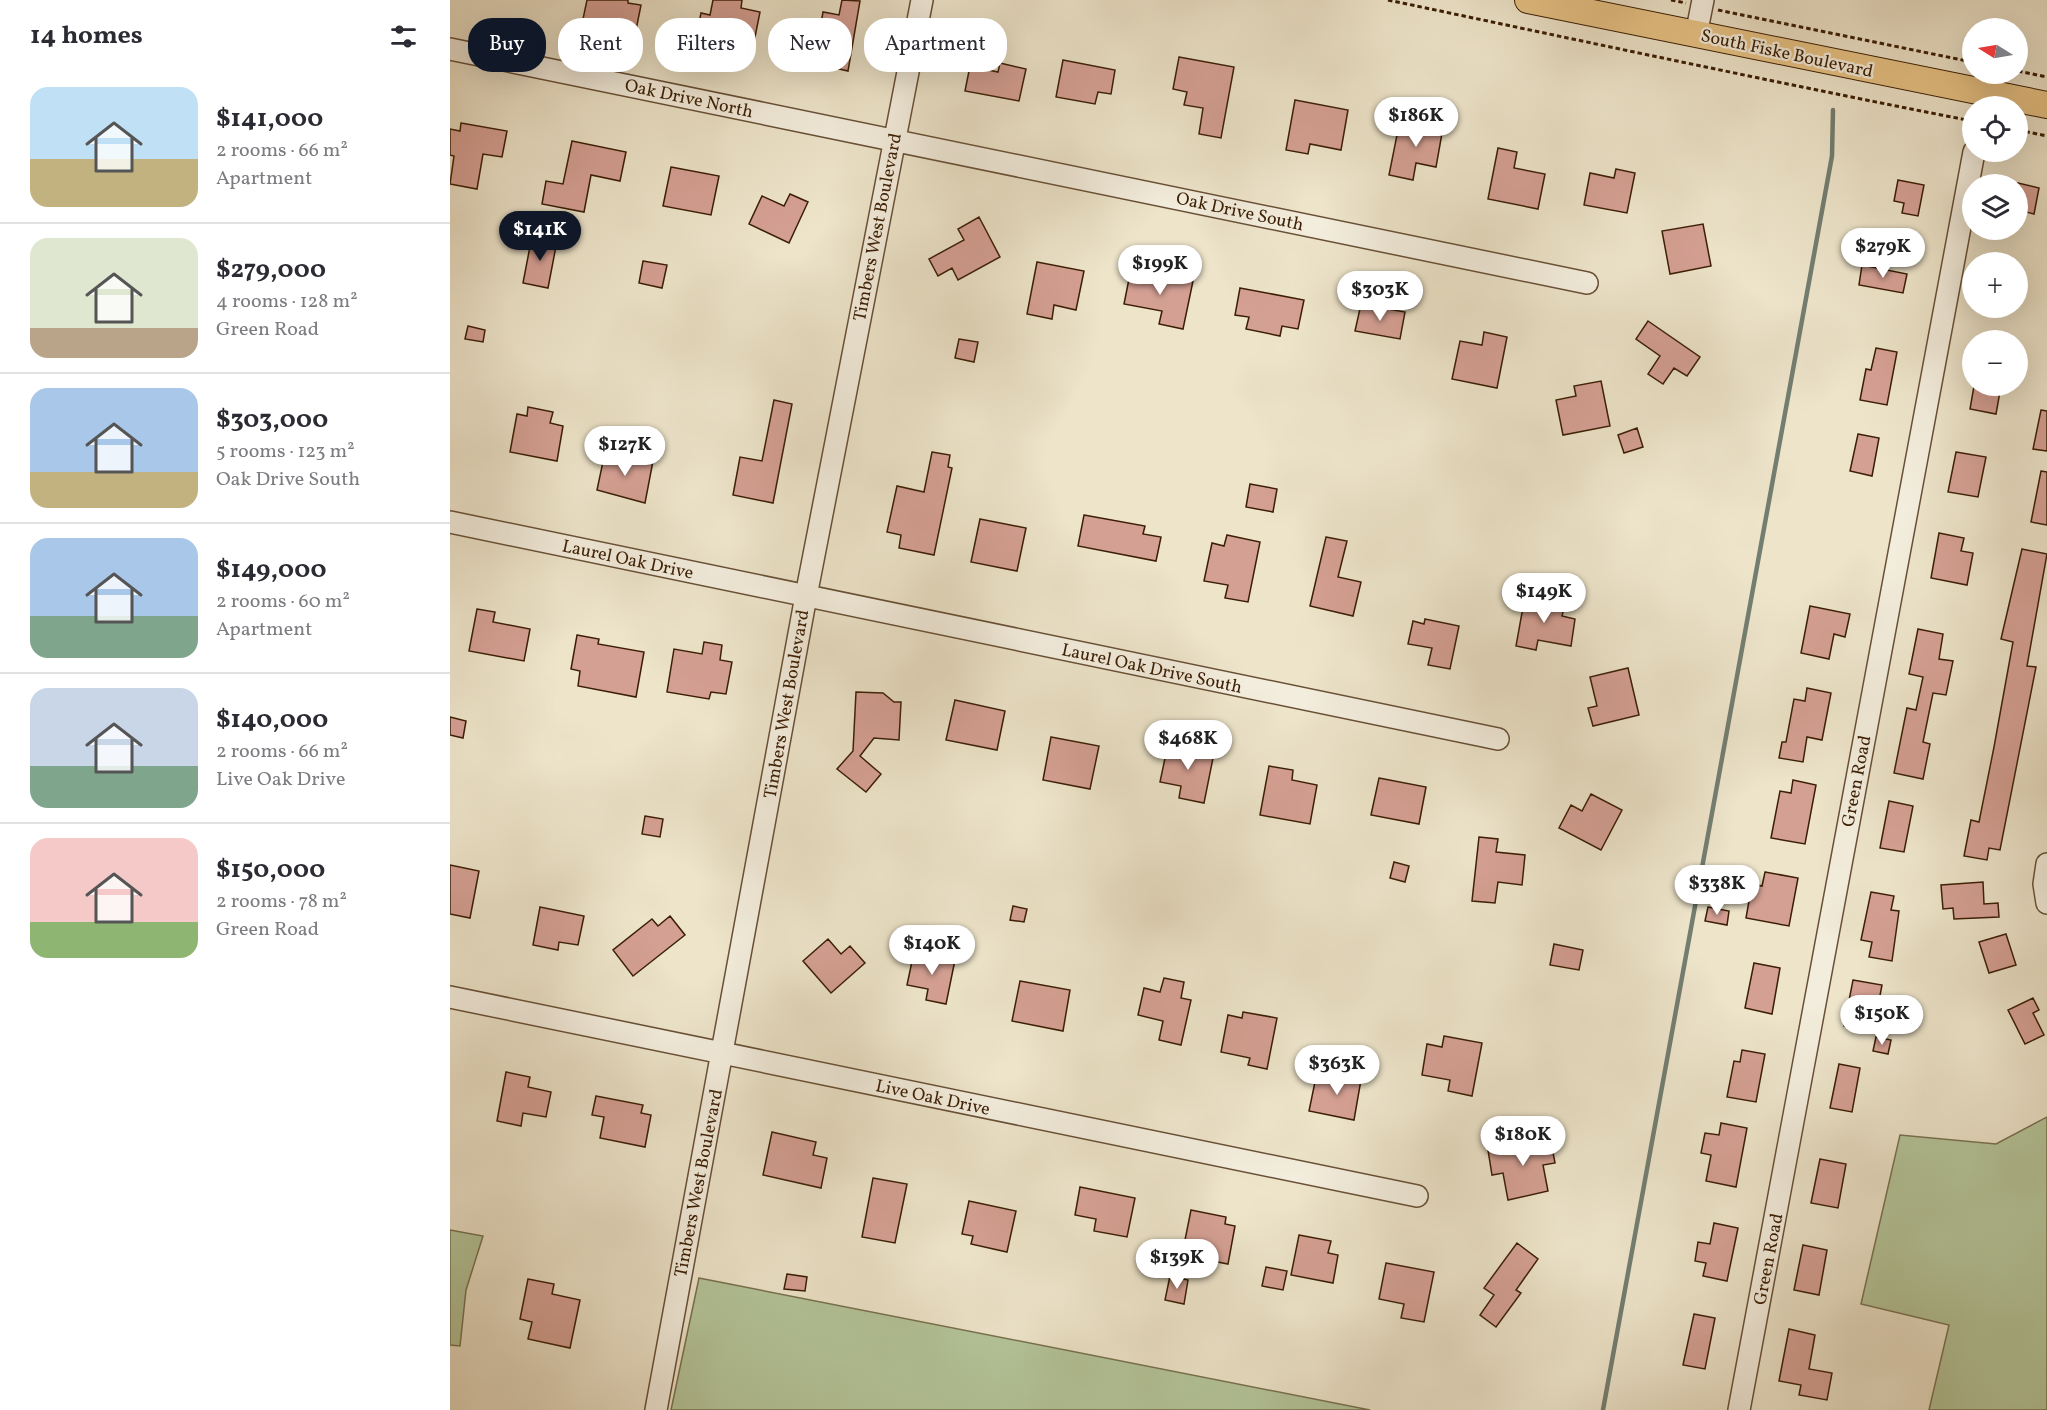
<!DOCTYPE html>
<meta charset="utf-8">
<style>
body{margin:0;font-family:Vollkorn,serif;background:#f2f2f3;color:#2b2b33;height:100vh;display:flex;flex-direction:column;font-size:22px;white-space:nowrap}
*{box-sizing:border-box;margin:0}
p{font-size:20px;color:#7c7c81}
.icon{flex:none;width:33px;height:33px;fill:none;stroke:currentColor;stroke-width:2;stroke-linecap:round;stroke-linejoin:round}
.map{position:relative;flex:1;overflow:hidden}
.drawer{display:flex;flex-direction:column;background:#fff;width:450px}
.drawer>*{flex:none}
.top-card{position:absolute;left:18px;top:18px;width:570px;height:54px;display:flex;gap:12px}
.needle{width:39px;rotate:281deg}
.tools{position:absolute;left:1512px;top:18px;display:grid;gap:12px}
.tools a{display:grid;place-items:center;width:66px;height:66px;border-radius:50%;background:#fff;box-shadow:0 6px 24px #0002;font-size:30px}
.price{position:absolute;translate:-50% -51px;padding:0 14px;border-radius:21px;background:#fff;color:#222;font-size:20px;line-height:39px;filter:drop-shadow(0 2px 3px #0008)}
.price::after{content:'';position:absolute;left:50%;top:36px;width:18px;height:14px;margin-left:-9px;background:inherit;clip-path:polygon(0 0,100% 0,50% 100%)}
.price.current{background:#111827;color:#fff}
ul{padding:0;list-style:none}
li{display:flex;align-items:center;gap:18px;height:150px;padding:0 30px}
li+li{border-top:2px solid #e1e1e2}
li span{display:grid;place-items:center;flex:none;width:168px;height:120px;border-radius:18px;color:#555}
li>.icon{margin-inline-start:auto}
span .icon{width:72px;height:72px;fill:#fffc;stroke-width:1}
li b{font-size:26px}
h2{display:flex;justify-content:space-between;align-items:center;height:72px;padding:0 30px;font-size:26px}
.pill{padding:0 21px;border-radius:24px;background:#fff;box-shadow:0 6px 24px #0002;font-size:21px;line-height:54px}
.pill.current{background:#111827;color:#fff}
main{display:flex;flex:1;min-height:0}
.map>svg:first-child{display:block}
.green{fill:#b4c59a;stroke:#78724f;stroke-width:1.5}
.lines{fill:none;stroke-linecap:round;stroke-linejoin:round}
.stream{stroke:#737e71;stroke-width:4.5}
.building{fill:#d5a094;stroke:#3b1e04;stroke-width:1.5}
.minor-casing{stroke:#685036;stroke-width:24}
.major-casing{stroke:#3b1e04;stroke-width:28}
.path{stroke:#3b1e04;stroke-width:3;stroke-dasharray:4.5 3;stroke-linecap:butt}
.minor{stroke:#f3eddd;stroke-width:21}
.major{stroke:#e6c285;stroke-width:26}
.labels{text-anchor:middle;stroke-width:4.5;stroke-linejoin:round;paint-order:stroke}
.street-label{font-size:18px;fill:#3b1e04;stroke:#f3eddd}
</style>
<main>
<section class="drawer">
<h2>14 homes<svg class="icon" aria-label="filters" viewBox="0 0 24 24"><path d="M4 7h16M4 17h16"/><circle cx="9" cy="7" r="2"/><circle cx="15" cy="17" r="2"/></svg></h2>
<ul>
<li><span style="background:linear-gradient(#bfe0f5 60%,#c2b280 0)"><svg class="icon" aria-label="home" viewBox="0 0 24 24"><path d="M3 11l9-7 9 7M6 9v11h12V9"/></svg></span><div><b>$141,000</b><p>2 rooms · 66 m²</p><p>Apartment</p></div></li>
<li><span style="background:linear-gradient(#dfe7d0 75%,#b9a48a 0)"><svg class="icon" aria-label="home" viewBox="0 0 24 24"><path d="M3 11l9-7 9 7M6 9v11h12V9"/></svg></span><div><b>$279,000</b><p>4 rooms · 128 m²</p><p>Green Road</p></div></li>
<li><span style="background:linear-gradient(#a9c7e8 70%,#c2b280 0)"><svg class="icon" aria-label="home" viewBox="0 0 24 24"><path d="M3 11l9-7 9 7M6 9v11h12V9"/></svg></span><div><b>$303,000</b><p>5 rooms · 123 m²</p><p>Oak Drive South</p></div></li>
<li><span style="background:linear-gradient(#a9c7e8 65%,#7fa58c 0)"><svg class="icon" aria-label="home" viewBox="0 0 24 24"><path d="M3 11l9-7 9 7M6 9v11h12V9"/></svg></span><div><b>$149,000</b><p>2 rooms · 60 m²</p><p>Apartment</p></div></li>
<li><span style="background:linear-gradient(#c9d6e8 65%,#7fa58c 0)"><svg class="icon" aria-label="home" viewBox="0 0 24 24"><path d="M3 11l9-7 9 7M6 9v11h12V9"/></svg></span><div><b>$140,000</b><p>2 rooms · 66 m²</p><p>Live Oak Drive</p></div></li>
<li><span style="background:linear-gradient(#f6c9c9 70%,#8fb573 0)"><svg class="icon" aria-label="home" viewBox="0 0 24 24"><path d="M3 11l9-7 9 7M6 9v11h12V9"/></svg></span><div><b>$150,000</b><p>2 rooms · 78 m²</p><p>Green Road</p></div></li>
</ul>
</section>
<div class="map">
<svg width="1597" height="1410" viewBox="0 0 1597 1410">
<rect width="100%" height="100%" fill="#ede4ca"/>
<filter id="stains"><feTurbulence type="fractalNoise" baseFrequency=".00333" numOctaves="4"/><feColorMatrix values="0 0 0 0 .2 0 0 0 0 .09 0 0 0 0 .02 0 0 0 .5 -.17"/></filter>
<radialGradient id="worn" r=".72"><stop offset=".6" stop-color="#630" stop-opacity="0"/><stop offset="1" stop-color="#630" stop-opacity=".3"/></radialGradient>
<path class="green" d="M1597,1117V1410H1479L1499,1325L1411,1304L1450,1135L1546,1144Z
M0,1230L33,1236L16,1290L10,1346L0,1345Z
M249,1278L920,1410H221Z"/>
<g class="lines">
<path class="stream" d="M1153,1410L1382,156L1383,110"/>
</g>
<path class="building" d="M137,0H178V3L191,5L186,30L133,19Z
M263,0H292L291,8L310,12L304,42L272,35L271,43L246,38L251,13L260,15Z
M392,0L410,1L398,71L350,60L356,26L370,29L373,12L389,15Z
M729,57L784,67L771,138L749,134L753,108L734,105L737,92L723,89Z
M613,60L665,70L661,94L648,92L645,104L606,97Z
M550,63L576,69L569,101L515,91L520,66L548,72Z
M845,100L898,110L891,150L860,144L858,154L836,150Z
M972,118L994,122L986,167L966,163L963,180L939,175L949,125L970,129Z
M11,123L57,131L52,157L33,154L27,189L0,184L4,156L0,155V129L10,131Z
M122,141L176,152L170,181L141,175L134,212L92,204L96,181L113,184Z
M1048,148L1067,152L1064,168L1095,174L1088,209L1038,199Z
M221,167L269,176L261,215L213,206Z
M1166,169L1185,173L1177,213L1134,205L1140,173L1164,178Z
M1448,180L1474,185L1468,216L1452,213L1454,203L1444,201Z
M1568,183L1589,188L1584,214L1568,210Z
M340,194L358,202L339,243L299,224L312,196L334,206Z
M529,217L550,257L508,280L502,268L488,276L479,259L514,240L508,229Z
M1253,224L1261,266L1220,274L1212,231Z
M82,236L107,241L98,288L73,283Z
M193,261L217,265L212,288L189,283Z
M587,262L634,271L626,310L604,305L602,319L577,314Z
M1412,265L1457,274L1453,293L1409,285Z
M681,269L743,281L733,329L709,324L712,311L674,304Z
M790,288L854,300L848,329L832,326L830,336L796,329L799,317L785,315Z
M911,304L955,312L950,339L905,331Z
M1198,321L1250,357L1237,376L1224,368L1213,384L1198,374L1210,356L1186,339Z
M18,326L35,330L33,342L15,339Z
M1034,332L1057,337L1047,388L1002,379L1010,341L1032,345Z
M509,339L528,342L524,362L505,358Z
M1426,348L1447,352L1437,405L1410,400L1416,369L1421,370Z
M1151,381L1160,426L1113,435L1106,400L1126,396L1124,386Z
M1524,386H1551L1546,414L1520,409Z
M324,400L342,404L323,503L283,495L290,457L312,461Z
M78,407L103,412L100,423L113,426L107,461L60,452L67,414L77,416Z
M1591,410L1597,411V451L1583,449Z
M1187,428L1193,447L1174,453L1168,435Z
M1408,434L1429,438L1422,476L1400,471Z
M155,452L203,461L195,503L147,490Z
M482,452L500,455L498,467L502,468L484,555L449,548L451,535L437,532L447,486L474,492Z
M1506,452L1536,457L1528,497L1498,492Z
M1591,471L1597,472V525L1581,522Z
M800,484L827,489L823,512L796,507Z
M634,515L695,526L693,534L711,537L706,561L628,546Z
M530,519L576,528L567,571L521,562Z
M1489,533L1514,538L1511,551L1523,553L1517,585L1481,578Z
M777,535L810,542L798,602L775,598L778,585L754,581L762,543L774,546Z
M876,537L897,541L888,577L911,582L903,616L860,606Z
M1572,549L1597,554L1577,666L1586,667L1550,850L1539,848L1537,860L1514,856L1521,820L1529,822L1544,747L1563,642L1551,639Z
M1075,596L1115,604L1112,616L1125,619L1121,646L1088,640L1086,650L1066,646Z
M1360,606L1400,614L1395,637L1384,634L1379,659L1351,653Z
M27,609L45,612L43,622L80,629L74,661L19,651Z
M975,619L1009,626L1000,669L978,665L982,648L958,644L963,621L974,624Z
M1468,629L1493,634L1489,659L1503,661L1496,695L1483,693L1473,742L1480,744L1473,779L1444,773L1457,708L1466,710L1473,677L1459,674Z
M127,635L149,639L148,644L194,652L186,697L128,686L130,671L121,669Z
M254,642L272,645L270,660L282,662L276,694L261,692L259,699L217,692L224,649L252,654Z
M1178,668L1189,715L1143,726L1138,708L1147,706L1140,677Z
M1357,688L1381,693L1372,740L1357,737L1353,762L1329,758L1332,742H1336L1344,699L1355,701Z
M406,692L433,693L444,702H451L449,740L424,738L410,756L431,774L416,792L387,769L403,751Z
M505,700L555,711L547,750L496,740Z
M0,717L16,721L13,738L0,735Z
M601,737L649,746L640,789L593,780Z
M718,744L764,753L754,803L729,798L731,786L710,782Z
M819,766L843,770L842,780L867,785L860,824L810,815Z
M929,778L976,787L969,824L921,815Z
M1343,780L1366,785L1355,844L1321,838L1330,791L1341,793Z
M1141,794L1172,810L1151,850L1109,828L1121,805L1132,811Z
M1439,801L1463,806L1454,852L1430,848Z
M195,816L213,819L210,837L192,834Z
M1029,837L1048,839L1046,852L1075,855L1072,885L1048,882L1045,903L1022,901Z
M944,862L959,866L955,882L940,878Z
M0,865L29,871L20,918L0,914Z
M1315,872L1348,878L1339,926L1296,918L1302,884L1312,886Z
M1533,882L1534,904L1548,903L1549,917L1504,919L1503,908L1493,909L1491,885Z
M1421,892L1444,896L1441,910L1449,911L1442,961L1419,957L1422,942L1411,940Z
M563,906L577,909L574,922L560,920Z
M90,907L134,916L128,945L109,942L108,950L83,945Z
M1258,907L1279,911L1277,925L1255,921Z
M220,916L235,935L183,976L163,950L202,919L208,926Z
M1556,934L1566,965L1539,973L1529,942Z
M378,939L391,954L400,946L415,963L381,993L353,961Z
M1104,944L1133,950L1129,970L1100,965Z
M464,952L505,960L496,1004L476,1000L478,989L457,985Z
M1304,963L1330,968L1322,1014L1295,1008Z
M714,978L734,982L731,998L741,1000L731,1045L709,1040L713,1021L688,1015L694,988L710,992Z
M1403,980L1432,985L1423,1032L1394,1026Z
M570,981L620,990L613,1031L562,1021Z
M1583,998L1589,1010L1583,1013L1594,1035L1575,1044L1558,1010Z
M793,1012L827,1018L817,1069L798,1065L800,1058L771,1052L778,1015L792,1018Z
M994,1036L1032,1043L1022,1096L998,1091L1000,1080L972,1075L977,1044L992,1047Z
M1426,1037L1441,1040L1438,1054L1423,1051Z
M1292,1050L1315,1054L1306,1102L1277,1097L1284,1061L1290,1062Z
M1389,1064L1410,1068L1402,1112L1380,1108Z
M890,1070L912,1074L904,1120L859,1111L866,1077L888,1081Z
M56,1072L80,1077L78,1087L101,1092L96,1117L73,1113L71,1126L47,1121Z
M146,1096L193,1105L191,1113L201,1115L195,1147L150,1138L154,1117L142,1115Z
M1271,1123L1297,1128L1286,1187L1256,1181L1261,1155L1251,1153L1255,1133L1269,1135Z
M322,1132L366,1142L363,1155L377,1158L371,1188L313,1175Z
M1100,1137L1105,1163L1093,1165L1098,1191L1058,1200L1053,1173L1042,1175L1038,1150Z
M1370,1159L1396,1164L1388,1208L1361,1203Z
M423,1178L457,1184L445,1243L412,1237Z
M630,1187L685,1198L677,1237L644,1231L646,1219L625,1215Z
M519,1201L566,1211L557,1252L521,1244L523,1236L512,1234Z
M741,1210L776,1217L775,1224L785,1226L778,1264L742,1257L744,1247L734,1245Z
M1264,1223L1288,1228L1277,1281L1253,1276L1256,1263L1245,1261L1248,1242L1260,1244Z
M849,1235L881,1241L878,1253L888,1255L883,1283L841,1275Z
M1067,1243L1088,1259L1066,1290L1071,1293L1046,1327L1030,1315L1044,1295L1034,1288Z
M1353,1245L1377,1250L1369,1295L1344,1290Z
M936,1263L984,1272L974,1322L951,1318L954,1304L929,1299Z
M816,1267L837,1271L833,1290L812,1286Z
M337,1274L357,1277L355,1291L334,1289Z
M720,1276L738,1280L734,1304L715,1300Z
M78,1279L104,1284L102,1294L130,1300L120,1348L78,1339L82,1322L70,1319Z
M1244,1314L1265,1318L1255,1369L1233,1365Z
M1339,1329L1365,1335L1359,1369L1382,1373L1377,1400L1349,1395L1351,1385L1329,1381Z"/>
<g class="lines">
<g class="minor-casing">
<path id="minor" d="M1246,35L1253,0
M0,49L1137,283
M0,522L1048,739
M1597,864L1594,884L1597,903
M0,997L967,1196
M206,1410L356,596L472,0
M1289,1410L1524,152"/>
</g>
<g class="major-casing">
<path id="major" d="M1078,0L1597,105"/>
</g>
<path class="path" d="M938,0C1133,41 1327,83 1522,121
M1221,0L1236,3
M1268,10L1522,62
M1568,71L1597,77
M1568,130L1597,136"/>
<use href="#minor" class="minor"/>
<use href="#major" class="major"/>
</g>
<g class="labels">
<g class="street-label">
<text transform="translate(1337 53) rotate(12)" y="6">South Fiske Boulevard</text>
<text transform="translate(239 98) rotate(12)" y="6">Oak Drive North</text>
<text transform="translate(790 211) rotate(12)" y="6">Oak Drive South</text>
<text transform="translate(427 227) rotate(-79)" y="6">Timbers West Boulevard</text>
<text transform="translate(178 559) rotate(12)" y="6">Laurel Oak Drive</text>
<text transform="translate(702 668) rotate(12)" y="6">Laurel Oak Drive South</text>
<text transform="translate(336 704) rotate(-80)" y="6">Timbers West Boulevard</text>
<text transform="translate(1406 781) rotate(-79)" y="6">Green Road</text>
<text transform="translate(483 1097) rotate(12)" y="6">Live Oak Drive</text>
<text transform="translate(248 1183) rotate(-79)" y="6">Timbers West Boulevard</text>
<text transform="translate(1318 1259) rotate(-79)" y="6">Green Road</text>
</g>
</g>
<rect width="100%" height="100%" filter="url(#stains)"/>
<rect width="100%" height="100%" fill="url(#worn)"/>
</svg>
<div class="tools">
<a><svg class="needle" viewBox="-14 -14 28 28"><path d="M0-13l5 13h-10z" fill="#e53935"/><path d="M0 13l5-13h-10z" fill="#7c7c81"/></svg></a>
<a><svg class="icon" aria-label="locate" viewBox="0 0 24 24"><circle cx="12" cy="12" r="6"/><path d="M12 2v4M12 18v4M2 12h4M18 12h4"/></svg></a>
<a><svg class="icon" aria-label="layers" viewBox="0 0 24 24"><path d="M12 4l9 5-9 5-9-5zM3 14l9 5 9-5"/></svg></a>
<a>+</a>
<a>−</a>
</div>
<b class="price" style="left:966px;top:148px">$186K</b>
<b class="price current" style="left:90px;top:262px">$141K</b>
<b class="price" style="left:1433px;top:279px">$279K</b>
<b class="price" style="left:710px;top:296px">$199K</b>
<b class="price" style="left:930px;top:322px">$303K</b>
<b class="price" style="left:175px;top:477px">$127K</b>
<b class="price" style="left:1094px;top:624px">$149K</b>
<b class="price" style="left:738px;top:771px">$468K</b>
<b class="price" style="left:1267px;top:916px">$338K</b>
<b class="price" style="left:482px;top:976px">$140K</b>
<b class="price" style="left:1432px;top:1046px">$150K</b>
<b class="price" style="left:887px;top:1096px">$363K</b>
<b class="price" style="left:1073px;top:1167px">$180K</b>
<b class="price" style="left:727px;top:1290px">$139K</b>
<div class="top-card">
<a class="pill current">Buy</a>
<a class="pill">Rent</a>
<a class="pill">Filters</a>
<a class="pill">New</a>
<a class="pill">Apartment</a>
</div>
</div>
</main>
